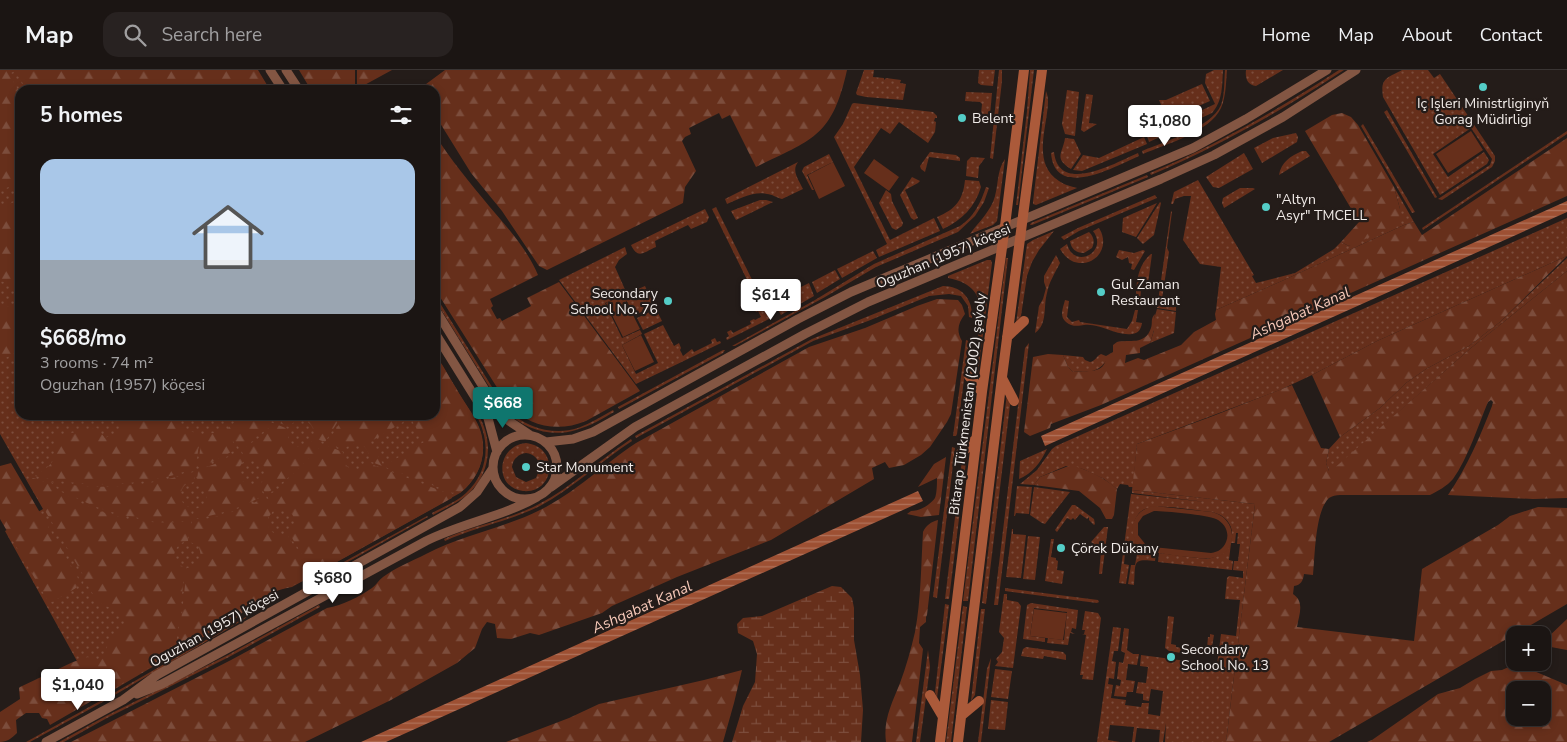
<!DOCTYPE html>
<meta charset="utf-8">
<style>
body{margin:0;font-family:"Nunito Sans",sans-serif;background:#282221;color:#f1f3f6;height:100vh;display:flex;flex-direction:column;font-size:19px;white-space:nowrap}
*{box-sizing:border-box;margin:0}
p{font-size:16px;color:#a09fa0}
.icon{flex:none;width:28px;height:28px;fill:none;stroke:currentColor;stroke-width:2;stroke-linecap:round;stroke-linejoin:round}
.map{position:relative;flex:1;overflow:hidden}
.details{position:absolute;left:15px;top:15px;width:425px;height:335px;display:flex;flex-direction:column;background:#1b1513;border-radius:15px;box-shadow:0 2px 8px #0003,0 0 0 1px #393433}
.details>*{flex:none}
.tools{position:absolute;left:1506px;top:556px;display:grid;gap:10px}
.tools a{display:grid;place-items:center;width:45px;height:45px;border-radius:10px;background:#1b1513;box-shadow:0 2px 8px #0003,0 0 0 1px #393433;font-size:25px}
.price{position:absolute;translate:-50% -42px;padding:0 11px;border-radius:5px;background:#fff;color:#222;font-size:16px;line-height:32px;filter:drop-shadow(0 1px 2px #0008)}
.price::after{content:'';position:absolute;left:50%;top:30px;width:15px;height:11px;margin-left:-8px;background:inherit;clip-path:polygon(0 0,100% 0,50% 100%)}
.price.on{background:#0f766e;color:#fff}
ul{padding:0;list-style:none}
li{display:grid;align-content:center;gap:10px;height:265px;padding:0 25px}
li+li{border-top:1px solid #393433}
li span{display:grid;place-items:center;height:155px;border-radius:15px;color:#555}
li>.icon{margin-inline-start:auto}
span .icon{width:90px;height:90px;fill:#fffc;stroke-width:1}
li b{font-size:21px}
h2{display:flex;justify-content:space-between;align-items:center;height:60px;padding:0 25px;font-size:21px}
header{display:flex;align-items:center;gap:30px;box-sizing:border-box;height:70px;padding:0 25px;background:#1b1513;border-bottom:1px solid #393433}
header strong{font-size:24px}
nav{display:flex;gap:28px;margin-inline-start:auto;font-size:18px}
.search{width:350px;height:45px;background:#282221;display:flex;align-items:center;gap:12px;box-sizing:border-box;padding:0 18px;border-radius:15px;color:#a09fa0;font-size:19px}
.map>svg:first-child{display:block}
.grass{fill:url(#grass-dots);fill-rule:evenodd}
.forest{fill:url(#forest-firs);fill-rule:evenodd}
.wetland{fill:url(#wetland-marsh)}
.pitch{fill:#662f1b;fill-rule:evenodd}
.water{fill:url(#water-rules)}
.lines{fill:none;stroke-linecap:round;stroke-linejoin:round}
.secondary{stroke:#835643;stroke-width:9}
.primary{stroke:#ab5a3a;stroke-width:10}
.poi-dot{fill:#54cdc7;stroke:#241c19;stroke-width:2}
.labels{text-anchor:middle;stroke-width:4.5;stroke-linejoin:round;paint-order:stroke}
.poi-label{font-size:14px;fill:#f1ebe8;stroke:#241c19;text-anchor:start}
.street-label{font-size:14px;fill:#f1ebe8;stroke:#241c19}
.water-label{font-size:15px;font-style:italic;fill:#f7c9b9;stroke:#241c19}
</style>
<header>
<strong>Map</strong>
<div class="search"><svg class="icon" aria-label="search" viewBox="0 0 24 24"><circle cx="10" cy="10" r="6"/><path d="M15 15l6 6"/></svg>Search here</div>
<nav><a>Home</a><a>Map</a><a>About</a><a>Contact</a></nav>
</header>
<div class="map">
<svg width="1567" height="672" viewBox="0 0 1567 672">
<defs>
<pattern id="grass-dots" width="8" height="8" patternUnits="userSpaceOnUse" patternTransform="scale(1.25)"><rect width="8" height="8" fill="#662f1b"/><path d="M2 2h.1M6 6h.1" fill="none" stroke="#7c4d3c" stroke-width="1.8" stroke-linecap="round"/></pattern>
<pattern id="forest-firs" width="22" height="20" patternUnits="userSpaceOnUse" patternTransform="scale(1.25)"><rect width="22" height="20" fill="#662f1b"/><path d="M5 1l3.5 6h-7zM16 11l3.5 6h-7z" fill="#7c4d3c"/></pattern>
<pattern id="wetland-marsh" width="20" height="14" patternUnits="userSpaceOnUse" patternTransform="scale(1.25)"><rect width="20" height="14" fill="#662f1b"/><path d="M1 5h8M5 5V1M11 12h8M15 12V8" fill="none" stroke="#7c4d3c"/></pattern>
<pattern id="water-rules" width="6" height="5" patternUnits="userSpaceOnUse" patternTransform="scale(1.25)"><rect width="6" height="5" fill="#9d5033"/><path d="M0 2.5h6" fill="none" stroke="#b0725a"/></pattern>
</defs>
<rect width="100%" height="100%" fill="#241c19"/>
<path class="grass" d="M0,0H258L270,20H20V345H435V284C444,298 453,313 461,327C467,337 475,347 479,357C489,381 480,408 460,423L292,517C272,520 252,532 239,546L98,629L5,461L43,439L0,364Z
M864,0H874L873,7L884,8V10L886,8L901,10L900,13L906,14L903,30L866,27L857,25L856,23Z
M979,0H995L993,16L981,15L978,13Z
M999,0H1002V11L993,89L990,88Z
M1030,0H1034L1018,135H1016L1027,41Z
M1214,0H1223C1222,15 1223,31 1212,43L1149,72L1147,66L1215,34L1205,13L1206,4Z
M1225,0H1227C1226,12 1226,27 1221,38C1210,62 1166,74 1143,84L1142,81C1163,72 1211,58 1221,35C1225,24 1224,11 1225,0Z
M1246,0H1283L1256,16C1247,15 1245,8 1246,0Z
M1339,0H1344C1282,40 1219,77 1151,105L1150,103C1217,75 1279,39 1339,0Z
M1402,0H1428L1434,8L1440,4L1495,86V91L1492,97L1442,130L1438,129L1490,95L1492,89L1471,58L1433,84L1448,107L1484,82L1489,90L1487,94L1440,125L1383,27C1380,7 1388,8 1402,0Z
M1202,14L1210,31L1169,49H1167L1159,30H1166Z
M1067,20L1079,22L1075,66L1065,64L1062,54Z
M1046,21C1049,28 1048,35 1047,43C1044,66 1035,96 1059,111C1064,115 1071,116 1077,118L1036,135L1033,134V132Z
M966,22L992,23L990,45L981,44L982,34L980,32L965,31Z
M1086,24L1093,25L1089,53L1097,54L1084,62L1081,60Z
M854,33L933,42L937,46V48H935L934,51L936,52L935,62L928,73L899,52L890,64L881,58L854,97L890,170L934,148L940,161L879,187L876,180L887,174L834,67L843,54L852,34Z
M1387,40L1437,127L1435,128L1384,42Z
M1363,54L1415,142L1412,143L1361,56Z
M1567,61V64L1423,160L1422,158Z
M1296,63L1298,67L1297,72L1262,93L1254,78L1273,68Z
M1144,67L1147,74L1082,101L1073,100L1083,85L1099,88Z
M1065,68L1074,69L1081,84L1071,99C1053,88 1063,83 1065,68Z
M1302,81H1306L1310,86L1279,105C1281,92 1291,86 1302,81Z
M930,82L956,85L960,88V91L929,87L925,102L921,99L920,96Z
M1054,82C1059,126 1117,92 1138,83L1139,86C1116,96 1055,131 1051,83Z
M1244,83L1253,99L1219,118L1213,117L1206,107Z
M829,84L833,92L807,105L814,120H812L802,101L804,97Z
M971,87L985,88L979,96L978,108L966,106L967,91Z
M1005,89L997,151L993,155L970,164C977,154 987,145 993,132C999,118 996,101 1005,89Z
M798,92C791,101 799,110 803,119L782,129C777,128 772,124 767,124C754,121 739,129 727,134L725,129Z
M1147,105L1148,107L1032,155H1030L1031,153Z
M912,107L920,111L918,113L905,120L918,148L914,150L911,148L900,125Z
M965,110L979,111L981,117C975,137 962,150 943,159L937,147C956,139 963,130 965,110Z
M1198,110L1254,205L1252,206L1256,213L1295,203L1334,179L1341,172L1349,176L1400,139L1394,117L1414,152L1404,155L1284,210L1216,240L1221,197L1200,194L1183,170L1191,126H1184L1175,129L1173,134H1171L1174,122Z
M986,117L989,118L984,132L975,146L958,162L876,197L825,227L735,276H732L815,230L874,194L960,156C974,147 981,132 986,117Z
M1240,118H1253L1255,119L1224,138L1222,133L1223,128Z
M886,120L891,124L892,131L903,153L902,156L896,160L892,158L879,133Z
M1155,125L1157,128L1079,161L1064,170L1061,167L1078,158Z
M760,130H766L773,132L736,150L731,141Z
M1160,132L1161,133L1154,165L1143,174L1137,168Z
M1157,133L1136,167L1122,162L1123,148Z
M716,137L771,248L727,270L726,268L729,266L727,262L731,260L733,263L751,254L750,251L754,249L755,250L761,247L758,241L756,242L754,237L759,234L712,139Z
M705,139L709,147L707,152L691,159L688,155L655,171L656,177C644,182 638,190 631,175Z
M1171,141L1172,142L1167,178L1169,182L1162,229L1168,230L1167,236L1176,237V241L1157,238Z
M1567,148V186L1377,271L1312,305L1280,320L1137,374L1133,417H1129L1128,415L1120,414L1117,419L1104,409L1083,399L1066,396L1040,407L1034,415L1020,414L1037,400L1052,379L1056,376Z
M1099,158C1116,186 1077,209 1060,179L1067,174C1074,200 1109,182 1093,161Z
M1054,161L1039,180L1032,192L1027,206L1021,246L1016,253L1027,174L1033,170Z
M1089,162C1094,167 1095,172 1092,178L1084,183C1076,183 1071,179 1070,171Z
M625,177L627,184L619,190L615,197L627,224L645,216L654,236L635,245L623,225L605,233L622,268L640,260L642,264L622,275L636,304L658,293L644,264L663,255L674,276L679,273L681,278L680,280L683,286L692,279L694,282L712,273L711,270L715,268L717,272L720,271L721,273L636,314L559,210Z
M1119,180L1134,183L1143,180L1145,181L1134,200L1131,199L1132,194L1129,193L1128,187L1122,190L1116,187Z
M873,181L877,188L842,208L837,199Z
M1151,184H1152L1147,221L1141,220L1140,232L1136,231C1136,214 1137,196 1151,184Z
M1056,185L1060,193C1055,203 1049,212 1047,223C1043,237 1048,254 1035,263L1039,236L1043,229L1046,218L1044,212V206Z
M1006,188H1008L968,531H963Z
M1567,188V201L1471,278L1331,402L1329,401L1326,393L1329,379L1340,367L1380,338L1406,313L1426,299L1469,276L1500,252Z
M987,190H991L992,193L977,311C964,278 1008,219 948,208V206Z
M835,200L840,209L817,223L812,212Z
M809,213L814,226L781,245L773,231Z
M943,216C962,216 973,229 972,248L969,247L968,236L961,226L949,224L929,226L868,251L813,271L636,368L635,366L812,269Z
M435,225L497,325L495,326L435,230Z
M1065,230L1069,231L1067,247L1072,252L1079,250L1080,252L1127,259L1132,251L1135,240H1138L1136,252L1142,253C1141,259 1139,263 1132,264C1115,266 1101,253 1084,255C1079,256 1071,257 1066,252C1059,246 1063,238 1065,230Z
M656,239L662,251L643,260L637,248Z
M1157,239L1176,242L1174,263L1150,273L1154,261V249Z
M966,270L969,271L957,364L956,366H953Z
M1029,273L998,535H994L1025,278Z
M723,280H725L723,283L619,339L618,337Z
M1101,284L1106,286V291C1096,305 1088,300 1073,302L1068,297L1063,285L1083,287L1085,290L1090,292C1096,291 1096,286 1101,284Z
M1007,323L1010,335L986,534L982,533Z
M500,329C516,355 550,367 578,358C591,353 602,346 613,340L614,342C602,349 590,356 576,360C547,369 514,356 498,331Z
M478,344C494,371 491,404 467,425C457,433 444,439 433,445L432,443C443,437 456,432 466,423C489,402 491,371 476,345Z
M631,369L632,371C600,392 573,418 540,436C510,451 476,457 445,471L444,469C475,455 509,450 539,434C572,417 599,390 631,369Z
M526,373C560,377 555,424 523,421C494,418 496,376 526,373ZM526,383C534,384 539,389 540,398L536,408L526,412L516,407L512,397C513,389 518,384 526,383Z
M952,377L955,378L937,528L933,527Z
M1047,379C1041,392 1032,404 1019,409L1020,391Z
M967,384L949,529H945L962,390Z
M1017,416L1032,417L1029,444L1016,443L1015,446H1014Z
M1034,417L1070,422L1045,454L1042,453L1030,445Z
M1132,420L1255,434L1226,672H1165L1166,653L1163,672H1159L1160,660L1137,658L1135,672H1132L1134,657L1110,655L1108,670L1120,672H1097L1113,557L1121,558L1118,581H1114L1112,591L1116,592L1114,609L1109,608L1108,614L1113,615L1111,628L1126,630L1125,635L1141,637L1142,633H1149L1148,644L1160,646L1163,621L1151,619L1149,631L1143,630V624L1136,623L1138,612L1146,613L1148,597L1140,596L1141,585L1217,595L1221,564L1236,566L1240,530L1225,529L1227,508L1229,506L1243,508V501L1233,500L1234,491H1238L1240,474H1237L1238,463H1236L1235,473H1231L1229,490L1233,491L1232,500L1158,492L1159,483C1170,484 1203,490 1211,488C1238,482 1240,448 1212,442C1196,441 1157,432 1143,440C1139,442 1136,447 1134,452C1137,471 1135,479 1156,483L1155,491C1131,488 1136,493 1134,515L1128,514L1131,495H1135L1137,484L1125,483L1124,494L1129,495L1126,514L1119,513L1131,424L1206,432L1132,423Z
M1072,435H1075L1094,449L1095,454L1094,455L1089,450V447L1087,449L1080,444L1075,450L1073,448L1071,450L1067,448L1057,462L1055,460Z
M427,446L428,447L312,512L311,510Z
M1104,457H1108L1102,504H1099L1101,482L1086,479L1088,476L1090,478L1094,474L1091,472Z
M1012,459H1013V464L1026,465L1021,508L1006,507Z
M1028,466L1040,467L1035,510L1023,509Z
M1051,469H1054L1051,487L1056,488V490L1058,491L1057,500L1064,501L1062,514L1045,511Z
M1005,518L1098,530L1099,532L1097,533L1005,521Z
M1004,524H1007V530L1018,532L1021,536L1013,598L995,596L998,592L996,589L1002,582L1004,568L999,562Z
M1031,533L1078,540L1076,559L1072,558L1071,562L1075,564L1070,563L1068,575L1047,573L1048,568L1064,570L1067,542L1034,538L1030,566L1045,568V572L1023,569L1027,535Z
M945,534L949,535L937,628L935,622Z
M319,535L320,537L229,587L107,648L64,672H59L106,646L228,585Z
M963,536L967,537L951,672H946Z
M981,539H985L975,625L971,631Z
M1085,541L1098,543L1101,548L1093,610L1082,609L1083,605H1080L1086,565L1082,564H1084L1085,560H1082Z
M251,544L243,550L101,633L30,672H26L100,631Z
M1168,546L1174,547L1171,574L1176,575V577L1182,578L1181,583L1169,581L1165,578Z
M1124,558L1129,559L1127,580L1133,584H1139L1137,595L1128,594L1126,610L1135,611L1133,622H1127L1126,627L1114,626L1116,615L1120,616L1121,610L1117,609L1119,592L1123,593L1125,583L1121,581Z
M1210,564L1214,565L1211,583L1209,585L1184,583V576L1207,578L1208,567H1210Z
M1026,577L1063,582L1066,585V590L1044,586L1043,589L1021,586L1023,579Z
M928,580L930,597L920,672H916Z
M991,588L981,672H978L987,599Z
M995,599L1012,601L1008,629L991,627Z
M991,630L1008,632L1005,660L988,659Z"/>
<path class="forest" d="M0,0H257L270,20H27L15,1L9,4L20,23V114H15L0,121Z
M299,0H355V16L351,20H311Z
M357,0H392L359,18L357,16Z
M445,0H847C832,67 813,69 756,97L730,45L722,49L719,43L689,58L691,64L685,67L682,71L696,101L685,117L683,133L547,200L539,196L502,141L471,103L435,45V20H418Z
M1342,43L1351,47L1358,55L1394,117L1400,139L1399,153L1395,156L1349,176L1341,172L1359,152L1305,61L1332,45Z
M435,65C451,90 470,113 489,136C507,157 527,179 538,205L490,229L493,236L491,238L497,249L500,248L502,251L531,236L527,228L559,212L640,321L586,351C557,363 529,356 508,335L435,219Z
M1567,68V126L1101,335L1051,354L1050,358L1030,366L1024,362L1033,287L1048,284L1063,285L1068,297L1073,302C1086,300 1106,305 1106,286L1113,282V275L1117,272C1129,269 1145,276 1151,258C1153,252 1150,249 1155,244L1154,251L1155,257L1150,273L1140,278V283L1126,285L1125,293L1138,288L1144,290L1181,275L1194,262L1216,250L1215,244L1216,240L1284,210L1404,155L1414,152L1422,165Z
M20,129V216L0,211V139Z
M1567,186L1500,252L1469,276L1426,299L1406,313L1380,338L1340,367L1312,305L1377,271Z
M1567,201V428L1533,429L1448,425C1467,397 1480,367 1492,336L1493,332L1491,330L1488,332C1478,356 1468,388 1453,409C1447,416 1438,421 1430,425H1340C1336,425 1332,426 1329,428C1315,441 1315,486 1313,505L1304,504C1303,511 1301,515 1294,516L1293,524C1305,532 1299,545 1297,557L1414,571L1422,499L1498,455L1510,446L1538,437L1567,438V534L1329,672H1226L1255,434L1132,420L1137,374L1213,346L1292,315L1321,378L1329,379L1326,393L1329,401H1331L1471,278Z
M937,229L958,230L962,235L965,244C958,253 956,261 962,271L951,344L947,352L930,377L921,385L904,395L889,398L885,392L872,398L874,409L771,470L677,507L612,536L602,543L539,565L530,563L511,569L497,568L495,554L487,552L482,559L475,578L457,593L391,630L305,672H71L231,590L327,538C343,535 359,527 372,518C376,515 379,510 383,507C395,498 412,491 426,484C463,465 504,458 540,440C575,423 604,394 636,373L809,277L865,258L917,236Z
M0,235L19,238L20,240V280L0,291Z
M435,286C443,293 449,308 456,318C463,331 474,344 479,358C489,382 480,408 460,423L457,421L453,423L369,391C371,375 354,367 344,380L327,373L345,345H401L403,352L370,372L384,396L424,372L409,345H435Z
M115,345H171C178,355 187,361 200,364L196,398C143,417 89,419 35,406C56,392 55,392 56,366L97,358L105,368L120,361L122,358Z
M241,345H254L275,354L239,378L228,358L236,351Z
M289,345H342L325,372L314,368C316,351 299,344 289,357L280,353Z
M278,355L288,359C285,376 303,383 313,370L323,374L292,405L266,424L260,414C266,408 267,402 263,395L256,389L246,390L241,380Z
M226,359L237,379L214,391L198,397L202,364L215,363Z
M325,375L343,382C341,399 358,406 368,393L452,425V428L317,503L312,501L289,463C295,458 296,451 292,444L285,439L275,440L267,426C289,413 310,395 325,375Z
M239,381L244,391C238,397 237,403 241,410L249,415H258L264,425C242,438 218,445 193,449L194,439C202,438 206,433 207,425L204,417L197,412L198,400L215,394Z
M946,387L939,445L921,447L907,444L911,441C920,441 930,435 935,428C937,423 937,413 937,408L918,417L934,394Z
M11,393L77,506L79,511L76,518L52,532L48,531L0,449V396Z
M1071,395C1088,400 1104,407 1117,419L1114,445L1112,449H1106L1100,438L1079,421L1034,415L1040,407Z
M196,401L194,412L185,415C177,424 180,434 191,438L190,449C140,454 92,442 51,412C99,421 150,417 196,401Z
M33,408C51,412 61,423 77,431C112,449 151,456 190,451L188,471C180,472 176,477 174,485L177,493L185,498L176,577L172,580L173,584L50,655L47,649L42,648L39,643H26L16,650L17,663C12,668 7,672 0,672V642L20,629L19,618L20,617L73,592L88,587L95,590L104,587L109,570L124,558L126,551L116,540L103,535L96,529L86,513L83,514L84,510L82,503L28,412Z
M265,427L273,441L268,448L269,458C273,464 279,467 287,464L310,503L309,508L292,516L280,519L247,537L239,546L181,580L178,578L187,498C199,497 204,487 198,476L190,472L192,451C218,448 242,440 265,427Z
M938,450L927,545L926,547V552L920,557L919,573L923,579L912,672H886C883,650 892,633 900,613C906,597 911,579 915,562C921,530 921,495 923,462C926,455 931,452 938,450Z
M1567,549V580L1551,577L1544,571Z
M1511,596H1522L1567,615V672H1367L1372,670L1438,624L1460,618L1475,609L1491,601L1502,600ZM1515,620H1542V648H1515Z
M742,600L734,633L723,672H506L569,648L599,634L704,610Z"/>
<path class="wetland" d="M832,516L841,517L852,528L854,538V570L860,605L863,640L861,672H732L743,636L755,612L757,584L753,571L738,563L737,554L743,548L762,546Z"/>
<path class="pitch" d="M1471,61L1483,80L1448,103L1436,84Z
M874,89L899,107L889,121L864,103Z
M833,92L845,116L819,129L808,105Z
M623,225L640,259L623,267L606,233Z
M641,265L654,292L635,301L622,275Z
M1154,436L1212,442C1236,447 1240,480 1216,487C1204,491 1167,484 1153,482C1125,476 1126,441 1154,436ZM1154,441C1165,441 1207,445 1216,449C1225,453 1230,463 1226,472C1223,479 1218,482 1211,483L1153,477L1146,475L1138,465V453L1143,446Z
M1034,539L1067,543L1063,570L1030,566Z"/>
<path class="water" d="M1567,131V142L1045,376L1041,366Z
M918,421L923,431L386,672H361Z"/>
<g class="lines">
<path class="secondary" d="M270,0L283,20
M286,0L299,20
M435,239L495,336L509,351L530,365
M435,263L488,348L497,382
M493 397a32 32 0 1 1 64 0a32 32 0 1 1-64 0Z
M546,372L573,369L593,362L798,249L851,222L1193,78L1246,49L1327,0
M551,417L635,357L805,264L868,232L1161,109L1214,85L1283,47L1356,0
M137,624L162,614L426,471C462,453 502,447 537,427
M46,672L123,630L157,605L460,437L477,422L493,398"/>
<path class="primary" d="M1007,267L1024,251
M969,306L982,322
M1002,308L1014,331
M958,386L976,369
M930,625L943,647
M961,646L979,631
M940,672L982,322L1005,156L1024,0
M958,672L1002,307L1042,0"/>
</g>
<g class="poi-dot">
<circle cx="1483" cy="17" r="5"/>
<circle cx="962" cy="48" r="5"/>
<circle cx="1266" cy="137" r="5"/>
<circle cx="1101" cy="222" r="5"/>
<circle cx="668" cy="231" r="5"/>
<circle cx="526" cy="397" r="5"/>
<circle cx="1061" cy="478" r="5"/>
<circle cx="1171" cy="587" r="5"/>
</g>
<g class="labels">
<g class="poi-label">
<text x="1483" y="38" text-anchor="middle">Iç Işleri Ministrliginyň<tspan x="1483" dy="16">Gorag Müdirligi</tspan></text>
<text x="972" y="53">Belent</text>
<text x="1276" y="134">"Altyn<tspan x="1276" dy="16">Asyr" TMCELL</tspan></text>
<text x="1111" y="219">Gul Zaman<tspan x="1111" dy="16">Restaurant</tspan></text>
<text x="658" y="228" text-anchor="end">Secondary<tspan x="658" dy="16">School No. 76</tspan></text>
<text x="536" y="402">Star Monument</text>
<text x="1071" y="483">Çörek Dükany</text>
<text x="1181" y="584">Secondary<tspan x="1181" dy="16">School No. 13</tspan></text>
</g>
<g class="street-label">
<text transform="translate(943 186) rotate(-23)" y="5">Oguzhan (1957) köçesi</text>
<text transform="translate(967 334) rotate(-83)" y="5">Bitarap Türkmenistan (2002) şaýoly</text>
<text transform="translate(214 558) rotate(-29)" y="5">Oguzhan (1957) köçesi</text>
</g>
<g class="water-label">
<text transform="translate(1300 243) rotate(-24)" y="5">Ashgabat Kanal</text>
<text transform="translate(642 537) rotate(-24)" y="5">Ashgabat Kanal</text>
</g>
</g>
</svg>
<div class="tools">
<a>+</a>
<a>−</a>
</div>
<b class="price" style="left:1165px;top:77px">$1,080</b>
<b class="price" style="left:771px;top:251px">$614</b>
<b class="price on" style="left:503px;top:359px">$668</b>
<b class="price" style="left:333px;top:534px">$680</b>
<b class="price" style="left:78px;top:641px">$1,040</b>
<section class="details">
<h2>5 homes<svg class="icon" aria-label="filters" viewBox="0 0 24 24"><path d="M4 7h16M4 17h16"/><circle cx="9" cy="7" r="2"/><circle cx="15" cy="17" r="2"/></svg></h2>
<ul>
<li><span style="background:linear-gradient(#a9c7e8 65%,#9aa5b1 0)"><svg class="icon" aria-label="home" viewBox="0 0 24 24"><path d="M3 11l9-7 9 7M6 9v11h12V9"/></svg></span><div><b>$668/mo</b><p>3 rooms · 74 m²</p><p>Oguzhan (1957) köçesi</p></div></li>
</ul>
</section>
</div>
